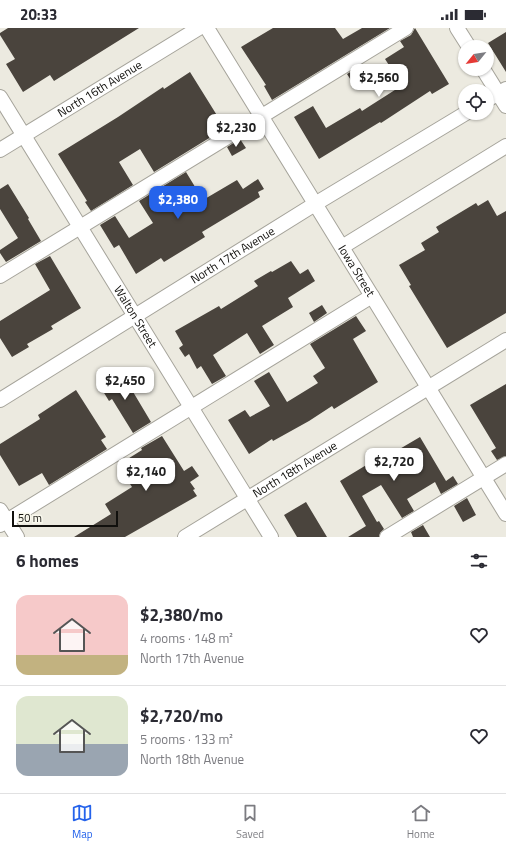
<!DOCTYPE html>
<meta charset="utf-8">
<style>
body{margin:0;font-family:"Titillium Web",sans-serif;background:#f2f2f3;color:#2b2b33;height:100vh;display:flex;flex-direction:column;font-size:15px;white-space:nowrap}
*{box-sizing:border-box;margin:0}
p{font-size:13px;color:#7c7c81}
.icon{flex:none;width:22px;height:22px;fill:none;stroke:currentColor;stroke-width:2;stroke-linecap:round;stroke-linejoin:round}
.map{position:relative;height:509px;overflow:hidden}
.sheet{display:flex;flex-direction:column;background:#fff;flex:1}
.sheet>*{flex:none}
.needle{width:26px;rotate:240deg}
.tools{position:absolute;left:458px;top:12px;display:grid;gap:8px}
.tools a{display:grid;place-items:center;width:36px;height:36px;border-radius:50%;background:#fff;box-shadow:0 1px 3px #0004;font-size:20px}
.scale{position:absolute;left:12px;bottom:10px;width:106px;box-sizing:border-box;padding-left:4px;border:2px solid #11100d;border-top:0;font-size:11px;line-height:14px;white-space:nowrap;color:#11100d;-webkit-text-stroke:3px #f9f8ed;paint-order:stroke}
.price{position:absolute;translate:-50% -34px;padding:0 9px;border-radius:8px;background:#fff;color:#222;font-size:13px;line-height:26px;filter:drop-shadow(0 1px 2px #0008)}
.price::after{content:'';position:absolute;left:50%;top:24px;width:12px;height:9px;margin-left:-6px;background:inherit;clip-path:polygon(0 0,100% 0,50% 100%)}
.price.selected{background:#2563eb;color:#fff}
ul{padding:0;list-style:none}
li{display:flex;align-items:center;gap:12px;height:100px;padding:0 16px}
li+li{border-top:1px solid #e1e1e2}
li span{display:grid;place-items:center;flex:none;width:112px;height:80px;border-radius:12px;color:#555}
li>.icon{margin-inline-start:auto}
span .icon{width:48px;height:48px;fill:#fffc;stroke-width:1}
li b{font-size:17px}
h2{display:flex;justify-content:space-between;align-items:center;height:48px;padding:0 16px;font-size:17px}
.status{display:flex;justify-content:space-between;align-items:center;height:28px;padding:0 20px;background:#fff;direction:ltr}
.status svg{height:11px;fill:currentColor}
.tabs{display:flex;justify-content:space-around;align-items:center;height:56px;border-top:1px solid #e1e1e2;background:#fff;font-size:11px;color:#7c7c81}
.tabs a{display:grid;justify-items:center;gap:2px}
.tabs .selected{color:#2563eb}
.map>svg:first-child{display:block}
.building{fill:#4a443d}
.lines{fill:none;stroke-linecap:round;stroke-linejoin:round}
.minor-casing{stroke:#a6a49b;stroke-width:16}
.minor{stroke:#fff;stroke-width:14}
.labels{text-anchor:middle;stroke-width:4;stroke-linejoin:round;paint-order:stroke}
.street-label{font-size:12px;fill:#11100d;stroke:#f9f8ed}
</style>
<div class="status"><b>20:33</b><svg viewBox="0 0 49 12"><path d="M0 12V9h3v3zM5 12V6h3v6zM10 12V3h3v9zM15 12V0h3v12zM26 1h20v11H26zM47 4h2v5h-2z"/></svg></div>
<div class="map">
<svg width="506" height="509" viewBox="0 0 506 509">
<rect width="100%" height="100%" fill="#eceae0"/>
<path class="building" d="M8,0H139L54,53L50,47L23,64L6,36L15,31L0,7V5Z
M273,0H335L343,11L362,0H390L272,72L264,58L266,57L241,19Z
M415,0L449,56L432,66L430,63L381,95L380,94L319,131L294,89L313,78L326,100L360,80L362,83L398,60L390,47L394,45L385,31L404,19L400,13L411,7Z
M506,4V44L488,15Z
M359,39L366,50L354,57L347,46Z
M190,44L218,89L220,91L226,87L232,96L154,144L140,121L119,134L133,157L91,183L85,174L87,173L58,126L118,89L163,59L164,61Z
M240,111L246,120L232,128L227,119Z
M186,144L203,172L237,152L243,161L258,151L264,161L258,164L260,169L202,204L205,209L164,234L161,230L136,246L119,217L114,220L100,197L115,188L129,210L153,195L139,173Z
M8,156L29,190L28,191L41,213L6,234L0,225V222L18,210L0,181V161Z
M488,172L497,188L506,183V285L447,320L409,258L411,257L399,237L425,222L421,215L439,204L436,199L476,175L478,178Z
M50,228L81,280L51,298L53,301L27,316L29,319L12,329L0,310V293L50,262L35,236Z
M291,233L300,246L308,241L315,253L288,270L293,279L262,298L274,317L260,326L247,305L213,327L226,348L212,356L201,338L197,341L189,326L185,329L179,320L183,317L175,303L219,278L221,281L258,258L254,253L271,243L272,244Z
M322,277L327,285L314,294L309,285Z
M356,288L366,303L353,311L378,354L334,381L332,378L309,393L273,413L272,411L249,426L228,392L245,382L250,389L270,378L254,353L269,344L287,374L318,355L313,348L325,340L310,316Z
M120,342L151,394L133,405L112,371L109,373L98,355Z
M506,356V428L497,432L491,423L496,420L470,377Z
M76,362L106,409L101,412L107,421L49,457L42,445L19,458L0,427V416L40,391L38,387Z
M162,408L184,443L192,438L199,448L190,454L195,461L193,462L197,468L125,509H74L111,486L105,476L132,459L118,437L142,422L141,420Z
M420,409L446,453L453,448L458,456L441,466L435,454L407,471L414,483L402,490L381,457L362,468L377,494L379,493L384,501L380,505L379,509H348L366,498L340,453L368,436V434L384,425L386,429Z
M467,470L476,487L463,494L454,478Z
M306,474L327,509H297L284,487Z
M423,497L430,509H413L411,504Z"/>
<g class="lines">
<g class="minor-casing">
<g id="minor">
<path id="s1" d="M207,0L506,486"/>
<path d="M457,0L469,19"/>
<path d="M483,41L506,78"/>
<path id="s2" d="M0,69L271,509"/>
<path d="M487,72L506,61"/>
<path id="s3" d="M0,122L199,0"/>
<path d="M342,219L506,118"/>
<path d="M0,248L406,0"/>
<path id="s4" d="M0,372L315,176L466,85"/>
<path d="M0,482L17,509"/>
<path d="M0,497L372,268"/>
<path id="s5" d="M185,509L506,312"/>
<path d="M387,509L506,436"/>
</g>
</g>
<use href="#minor" class="minor"/>
</g>
<g class="labels">
<g class="street-label">
<text dy="4" stroke="none"><textPath href="#s3" startOffset="117">North 16th Avenue</textPath></text>
<text dy="4" stroke="none"><textPath href="#s4" startOffset="274">North 17th Avenue</textPath></text>
<text dy="4" stroke="none"><textPath href="#s1" startOffset="285">Iowa Street</textPath></text>
<text dy="4" stroke="none"><textPath href="#s2" startOffset="258">Walton Street</textPath></text>
<text dy="4" stroke="none"><textPath href="#s5" startOffset="129">North 18th Avenue</textPath></text>
</g>
</g>
</svg>
<div class="tools">
<a><svg class="needle" viewBox="-14 -14 28 28"><path d="M0-13l5 13h-10z" fill="#e53935"/><path d="M0 13l5-13h-10z" fill="#7c7c81"/></svg></a>
<a><svg class="icon" aria-label="locate" viewBox="0 0 24 24"><circle cx="12" cy="12" r="6"/><path d="M12 2v4M12 18v4M2 12h4M18 12h4"/></svg></a>
</div>
<div class="scale">50 m</div>
<b class="price" style="left:379px;top:70px">$2,560</b>
<b class="price" style="left:236px;top:120px">$2,230</b>
<b class="price selected" style="left:178px;top:192px">$2,380</b>
<b class="price" style="left:125px;top:373px">$2,450</b>
<b class="price" style="left:394px;top:454px">$2,720</b>
<b class="price" style="left:146px;top:464px">$2,140</b>
</div>
<section class="sheet">
<h2>6 homes<svg class="icon" aria-label="filters" viewBox="0 0 24 24"><path d="M4 7h16M4 17h16"/><circle cx="9" cy="7" r="2"/><circle cx="15" cy="17" r="2"/></svg></h2>
<ul>
<li><span style="background:linear-gradient(#f6c9c9 75%,#c2b280 0)"><svg class="icon" aria-label="home" viewBox="0 0 24 24"><path d="M3 11l9-7 9 7M6 9v11h12V9"/></svg></span><div><b>$2,380/mo</b><p>4 rooms · 148 m²</p><p>North 17th Avenue</p></div><svg class="icon" aria-label="heart" viewBox="0 0 24 24"><path d="M12 20l-8-8c-3-5 5-10 8-4 3-6 11-1 8 4z"/></svg></li>
<li><span style="background:linear-gradient(#dfe7d0 60%,#9aa5b1 0)"><svg class="icon" aria-label="home" viewBox="0 0 24 24"><path d="M3 11l9-7 9 7M6 9v11h12V9"/></svg></span><div><b>$2,720/mo</b><p>5 rooms · 133 m²</p><p>North 18th Avenue</p></div><svg class="icon" aria-label="heart" viewBox="0 0 24 24"><path d="M12 20l-8-8c-3-5 5-10 8-4 3-6 11-1 8 4z"/></svg></li>
</ul>
</section>
<nav class="tabs">
<a class="selected"><svg class="icon" aria-label="map" viewBox="0 0 24 24"><path d="M3 6l6-2 6 2 6-2v14l-6 2-6-2-6 2zM9 4v14M15 6v14"/></svg>Map</a>
<a><svg class="icon" aria-label="saved" viewBox="0 0 24 24"><path d="M7 4h10v16l-5-4-5 4z"/></svg>Saved</a>
<a><svg class="icon" aria-label="home" viewBox="0 0 24 24"><path d="M3 11l9-7 9 7M6 9v11h12V9"/></svg>Home</a>
</nav>
